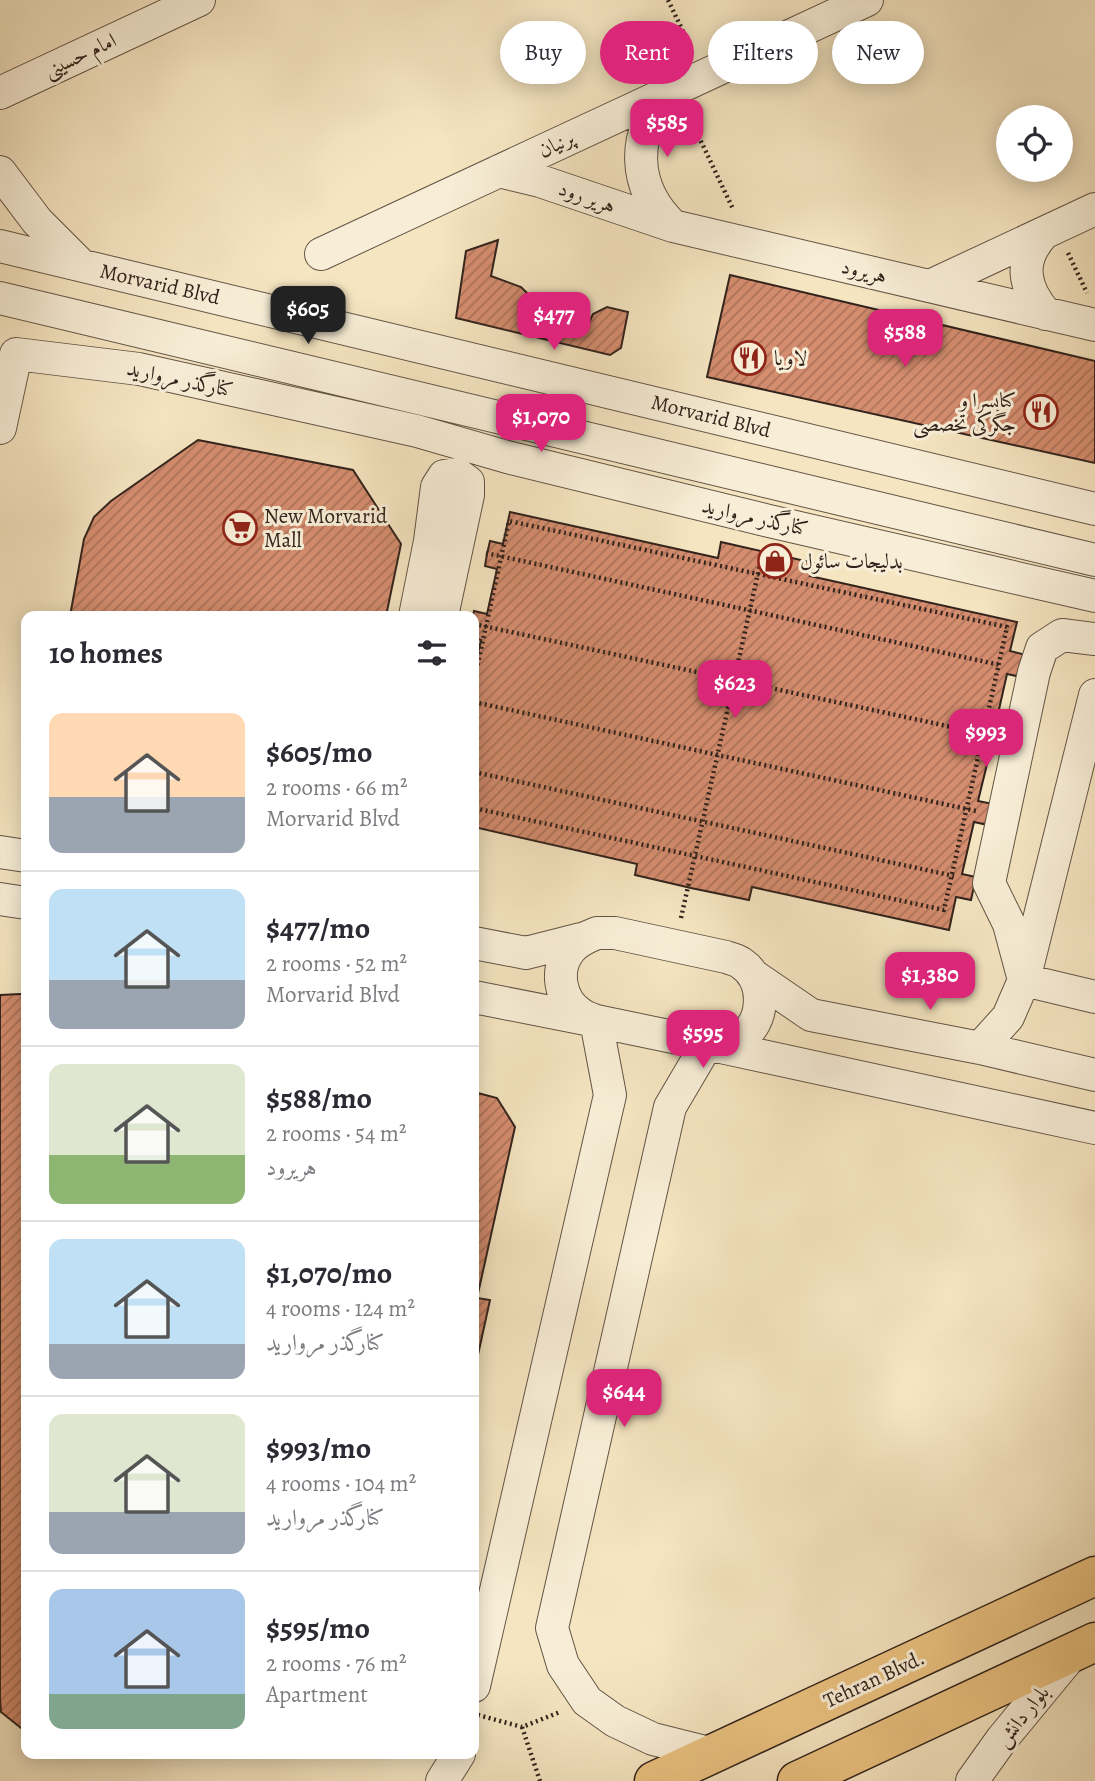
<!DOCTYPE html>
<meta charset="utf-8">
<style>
body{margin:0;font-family:Alegreya,Amiri,serif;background:#f7f7f7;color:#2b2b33;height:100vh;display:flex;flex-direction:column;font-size:26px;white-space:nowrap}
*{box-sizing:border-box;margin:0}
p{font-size:23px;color:#7c7c81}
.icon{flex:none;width:38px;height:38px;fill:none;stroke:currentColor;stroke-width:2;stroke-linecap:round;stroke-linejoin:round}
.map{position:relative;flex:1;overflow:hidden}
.details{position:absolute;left:21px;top:611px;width:458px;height:1148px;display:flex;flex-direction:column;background:#fff;border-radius:14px;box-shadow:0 4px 18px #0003}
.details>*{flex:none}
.hud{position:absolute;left:500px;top:21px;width:488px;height:63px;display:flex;gap:14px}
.buttons{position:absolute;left:996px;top:105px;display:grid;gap:14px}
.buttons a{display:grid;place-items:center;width:77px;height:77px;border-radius:50%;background:#fff;box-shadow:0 4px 18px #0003;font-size:35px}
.price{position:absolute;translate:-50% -60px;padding:0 16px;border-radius:14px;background:#db2777;color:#fff;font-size:23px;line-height:46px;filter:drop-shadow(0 2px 4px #0008)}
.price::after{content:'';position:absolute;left:50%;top:42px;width:21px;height:16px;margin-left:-10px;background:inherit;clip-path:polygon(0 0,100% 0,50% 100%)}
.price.current{background:#222;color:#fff}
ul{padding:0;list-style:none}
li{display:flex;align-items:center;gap:21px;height:175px;padding:0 28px}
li+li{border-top:2px solid #e1e1e2}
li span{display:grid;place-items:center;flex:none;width:196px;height:140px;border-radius:14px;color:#555}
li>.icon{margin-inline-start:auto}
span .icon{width:84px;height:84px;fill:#fffc;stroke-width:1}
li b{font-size:30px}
h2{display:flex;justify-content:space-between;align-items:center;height:84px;padding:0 28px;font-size:30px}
.tag{padding:0 24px;border-radius:32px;background:#fff;box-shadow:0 4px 18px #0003;font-size:24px;line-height:63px}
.tag.current{background:#db2777;color:#fff}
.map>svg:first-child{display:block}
.building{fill:url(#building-hatch);stroke:#32231c;stroke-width:2}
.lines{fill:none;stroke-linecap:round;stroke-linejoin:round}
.minor-casing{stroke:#635445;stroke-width:34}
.major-casing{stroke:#32231c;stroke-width:41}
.path{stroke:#32231c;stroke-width:4.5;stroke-dasharray:2 3.5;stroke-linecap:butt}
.minor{stroke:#f8eed7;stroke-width:32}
.major{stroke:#eac280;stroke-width:38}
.labels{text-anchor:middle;stroke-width:6;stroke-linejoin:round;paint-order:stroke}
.street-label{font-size:21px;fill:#32231c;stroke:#f8eed7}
.poi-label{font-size:21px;fill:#32231c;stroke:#f8eed7;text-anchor:start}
</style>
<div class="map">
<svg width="1095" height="1781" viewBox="0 0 1095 1781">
<defs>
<pattern id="building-hatch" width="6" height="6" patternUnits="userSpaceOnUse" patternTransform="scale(1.75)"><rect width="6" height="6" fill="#d58d6f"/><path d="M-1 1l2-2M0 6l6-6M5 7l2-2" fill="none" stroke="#ad735a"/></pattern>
</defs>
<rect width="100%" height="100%" fill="#f5e5c1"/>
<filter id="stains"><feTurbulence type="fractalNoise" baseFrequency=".00286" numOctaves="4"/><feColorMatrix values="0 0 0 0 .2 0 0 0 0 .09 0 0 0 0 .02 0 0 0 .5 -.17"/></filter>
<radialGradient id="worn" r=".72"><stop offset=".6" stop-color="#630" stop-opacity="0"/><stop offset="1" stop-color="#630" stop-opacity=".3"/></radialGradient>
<path class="building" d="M498,240L491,276L521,287L527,293L525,316L585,331L593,314L607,307L628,312L621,348L610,355L456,318L466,251Z
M730,275L1095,361V463L707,377Z
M198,440L353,470L401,544L386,616H70L84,539L94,517L111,501Z
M510,512L718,558L721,542L814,563L810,576L1017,622L1010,651L1026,655L1021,677L1007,674L995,727L1009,730L1005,751L991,748L978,801L993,804L988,825L974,822L962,874L976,877L971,900L956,897L949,930L752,887L749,900L691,888L635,875L637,864L474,827V671L481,640L474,638L473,616L474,611L487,614L497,569L485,566L487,554L490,541L503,544Z
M20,994L26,995V1732L1,1712L0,1698V995Z
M474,1092L497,1098L515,1127L477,1298L490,1300L474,1373Z"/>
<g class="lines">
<g class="minor-casing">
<path id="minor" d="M670,92C630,133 632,187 673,226
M0,93L199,0
M499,171L540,181L673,226L1095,325
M0,172L37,221L81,265
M1044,233C1018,260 1023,287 1046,314
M0,246L1095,509
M321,254L867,0
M930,286L1095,209
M0,298L1095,560
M0,428L16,354L139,369L417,431L507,457L769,521L1095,596
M415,616L430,541L437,487L444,476L457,474L468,482V495L442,616
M1095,639L1062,635L1042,648L1034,672L989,883L1009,924L1024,980L1095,997
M0,852L26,856
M0,899L26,903
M597,933H615L726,957C731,959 737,960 741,963C767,980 766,1023 739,1039C729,1044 718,1044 707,1044L596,1021C591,1019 585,1017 581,1014C560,1001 554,970 570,950C577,941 587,937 597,933Z
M474,943L526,953L581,939
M754,976L811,1015L980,1048L1095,1075
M474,997L596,1021L610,1095L474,1686
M980,1048L1008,1017L1024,980L1095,695
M713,1754L653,1739L615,1721L587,1701L563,1665L552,1628L670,1107L707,1044L1095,1128
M442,1781L459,1754
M972,1781L1002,1739L1073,1653"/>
</g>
<g class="major-casing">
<path id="major" d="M654,1781L1095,1576
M797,1781L1095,1642"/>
</g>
<path class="path" d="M668,0L691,48
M689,116L733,209
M1068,253L1087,293
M486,553L1000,665
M474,624L984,734
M474,681L509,521L1007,627L944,910L474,808
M725,691L727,680
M474,702L976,811
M474,772L954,876
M681,918L763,551
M478,1715L522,1727L560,1712
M522,1727L540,1781"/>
<use href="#minor" class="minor"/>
<use href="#major" class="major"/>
</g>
<defs>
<g id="restaurant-ring" transform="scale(1.75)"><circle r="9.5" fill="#f8eed7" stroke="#8f2418" stroke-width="1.5"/><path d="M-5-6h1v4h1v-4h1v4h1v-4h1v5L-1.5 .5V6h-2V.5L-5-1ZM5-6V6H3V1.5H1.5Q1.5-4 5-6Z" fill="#8f2418"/></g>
<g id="supermarket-ring" transform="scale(1.75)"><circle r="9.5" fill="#f8eed7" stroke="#8f2418" stroke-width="1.5"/><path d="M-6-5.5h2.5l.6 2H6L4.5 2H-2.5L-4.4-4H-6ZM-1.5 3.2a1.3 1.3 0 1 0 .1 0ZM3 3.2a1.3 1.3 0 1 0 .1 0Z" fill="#8f2418"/></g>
<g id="shop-ring" transform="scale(1.75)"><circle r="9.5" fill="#f8eed7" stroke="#8f2418" stroke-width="1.5"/><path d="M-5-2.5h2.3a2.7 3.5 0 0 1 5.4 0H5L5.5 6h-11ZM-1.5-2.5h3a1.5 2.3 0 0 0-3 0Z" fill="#8f2418"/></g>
</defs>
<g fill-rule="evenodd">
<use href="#restaurant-ring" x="749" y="358"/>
<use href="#restaurant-ring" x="1041" y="412"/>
<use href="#supermarket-ring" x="240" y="528"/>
<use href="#shop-ring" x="775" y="561"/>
</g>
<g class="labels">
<g class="street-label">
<text transform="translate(80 55) rotate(-25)" y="7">امام حسینی</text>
<text transform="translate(556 144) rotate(-25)" y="7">پرنیان</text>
<text transform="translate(587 197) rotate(19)" y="7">هریر رود</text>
<text transform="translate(864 271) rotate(13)" y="7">هریرود</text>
<text transform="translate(160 284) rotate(13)" y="7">Morvarid Blvd</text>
<text transform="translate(180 379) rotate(12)" y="7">کنارگذر مروارید</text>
<text transform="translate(711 416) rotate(14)" y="7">Morvarid Blvd</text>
<text transform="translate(755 517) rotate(13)" y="7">کنارگذر مروارید</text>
<text transform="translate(874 1679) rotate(-25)" y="7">Tehran Blvd.</text>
<text transform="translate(1022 1716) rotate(-51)" y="7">بلوار دانش</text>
</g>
<g class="poi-label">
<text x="774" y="365">لاویا</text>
<text x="1016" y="407" text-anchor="end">کبابسرا و<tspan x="1016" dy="24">جگرکی تخصصی</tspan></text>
<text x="264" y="523">New Morvarid<tspan x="264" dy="24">Mall</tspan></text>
<text x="800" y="568">بدلیجات سائول</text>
</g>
</g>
<rect width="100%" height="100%" filter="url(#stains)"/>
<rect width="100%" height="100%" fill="url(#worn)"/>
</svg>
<div class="buttons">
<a><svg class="icon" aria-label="locate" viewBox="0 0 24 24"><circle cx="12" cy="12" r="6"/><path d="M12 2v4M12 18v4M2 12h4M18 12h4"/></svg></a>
</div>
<b class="price" style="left:667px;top:159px">$585</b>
<b class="price current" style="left:308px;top:346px">$605</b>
<b class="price" style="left:554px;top:352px">$477</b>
<b class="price" style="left:905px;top:369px">$588</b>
<b class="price" style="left:541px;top:454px">$1,070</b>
<b class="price" style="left:735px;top:720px">$623</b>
<b class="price" style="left:986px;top:769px">$993</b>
<b class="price" style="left:930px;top:1012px">$1,380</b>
<b class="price" style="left:703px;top:1070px">$595</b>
<b class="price" style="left:624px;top:1429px">$644</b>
<div class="hud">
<a class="tag">Buy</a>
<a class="tag current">Rent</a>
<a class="tag">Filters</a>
<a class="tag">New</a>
</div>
<section class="details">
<h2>10 homes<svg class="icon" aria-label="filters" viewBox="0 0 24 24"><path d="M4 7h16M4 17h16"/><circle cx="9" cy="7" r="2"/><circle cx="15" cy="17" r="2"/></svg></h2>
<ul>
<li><span style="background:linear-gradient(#ffd9b3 60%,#9aa5b1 0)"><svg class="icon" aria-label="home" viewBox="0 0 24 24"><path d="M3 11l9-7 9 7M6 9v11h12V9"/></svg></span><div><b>$605/mo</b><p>2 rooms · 66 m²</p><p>Morvarid Blvd</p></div></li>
<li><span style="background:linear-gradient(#bfe0f5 65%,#9aa5b1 0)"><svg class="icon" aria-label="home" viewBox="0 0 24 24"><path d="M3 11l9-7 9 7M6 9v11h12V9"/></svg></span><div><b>$477/mo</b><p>2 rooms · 52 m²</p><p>Morvarid Blvd</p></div></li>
<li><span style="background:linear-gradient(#dfe7d0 65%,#8fb573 0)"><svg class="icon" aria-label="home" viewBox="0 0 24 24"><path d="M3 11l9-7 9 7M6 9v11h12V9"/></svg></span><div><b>$588/mo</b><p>2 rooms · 54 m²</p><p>هریرود</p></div></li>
<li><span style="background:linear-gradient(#bfe0f5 75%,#9aa5b1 0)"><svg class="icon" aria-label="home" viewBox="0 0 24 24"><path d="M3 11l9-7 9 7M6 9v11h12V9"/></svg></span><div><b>$1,070/mo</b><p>4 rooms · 124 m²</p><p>کنارگذر مروارید</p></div></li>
<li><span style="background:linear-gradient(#dfe7d0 70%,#9aa5b1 0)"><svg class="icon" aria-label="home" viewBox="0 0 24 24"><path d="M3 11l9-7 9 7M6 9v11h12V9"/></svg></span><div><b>$993/mo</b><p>4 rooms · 104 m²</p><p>کنارگذر مروارید</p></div></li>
<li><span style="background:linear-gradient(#a9c7e8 75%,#7fa58c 0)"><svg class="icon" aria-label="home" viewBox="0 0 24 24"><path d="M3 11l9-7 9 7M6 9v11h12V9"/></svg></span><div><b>$595/mo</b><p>2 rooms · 76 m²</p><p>Apartment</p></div></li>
</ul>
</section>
</div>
